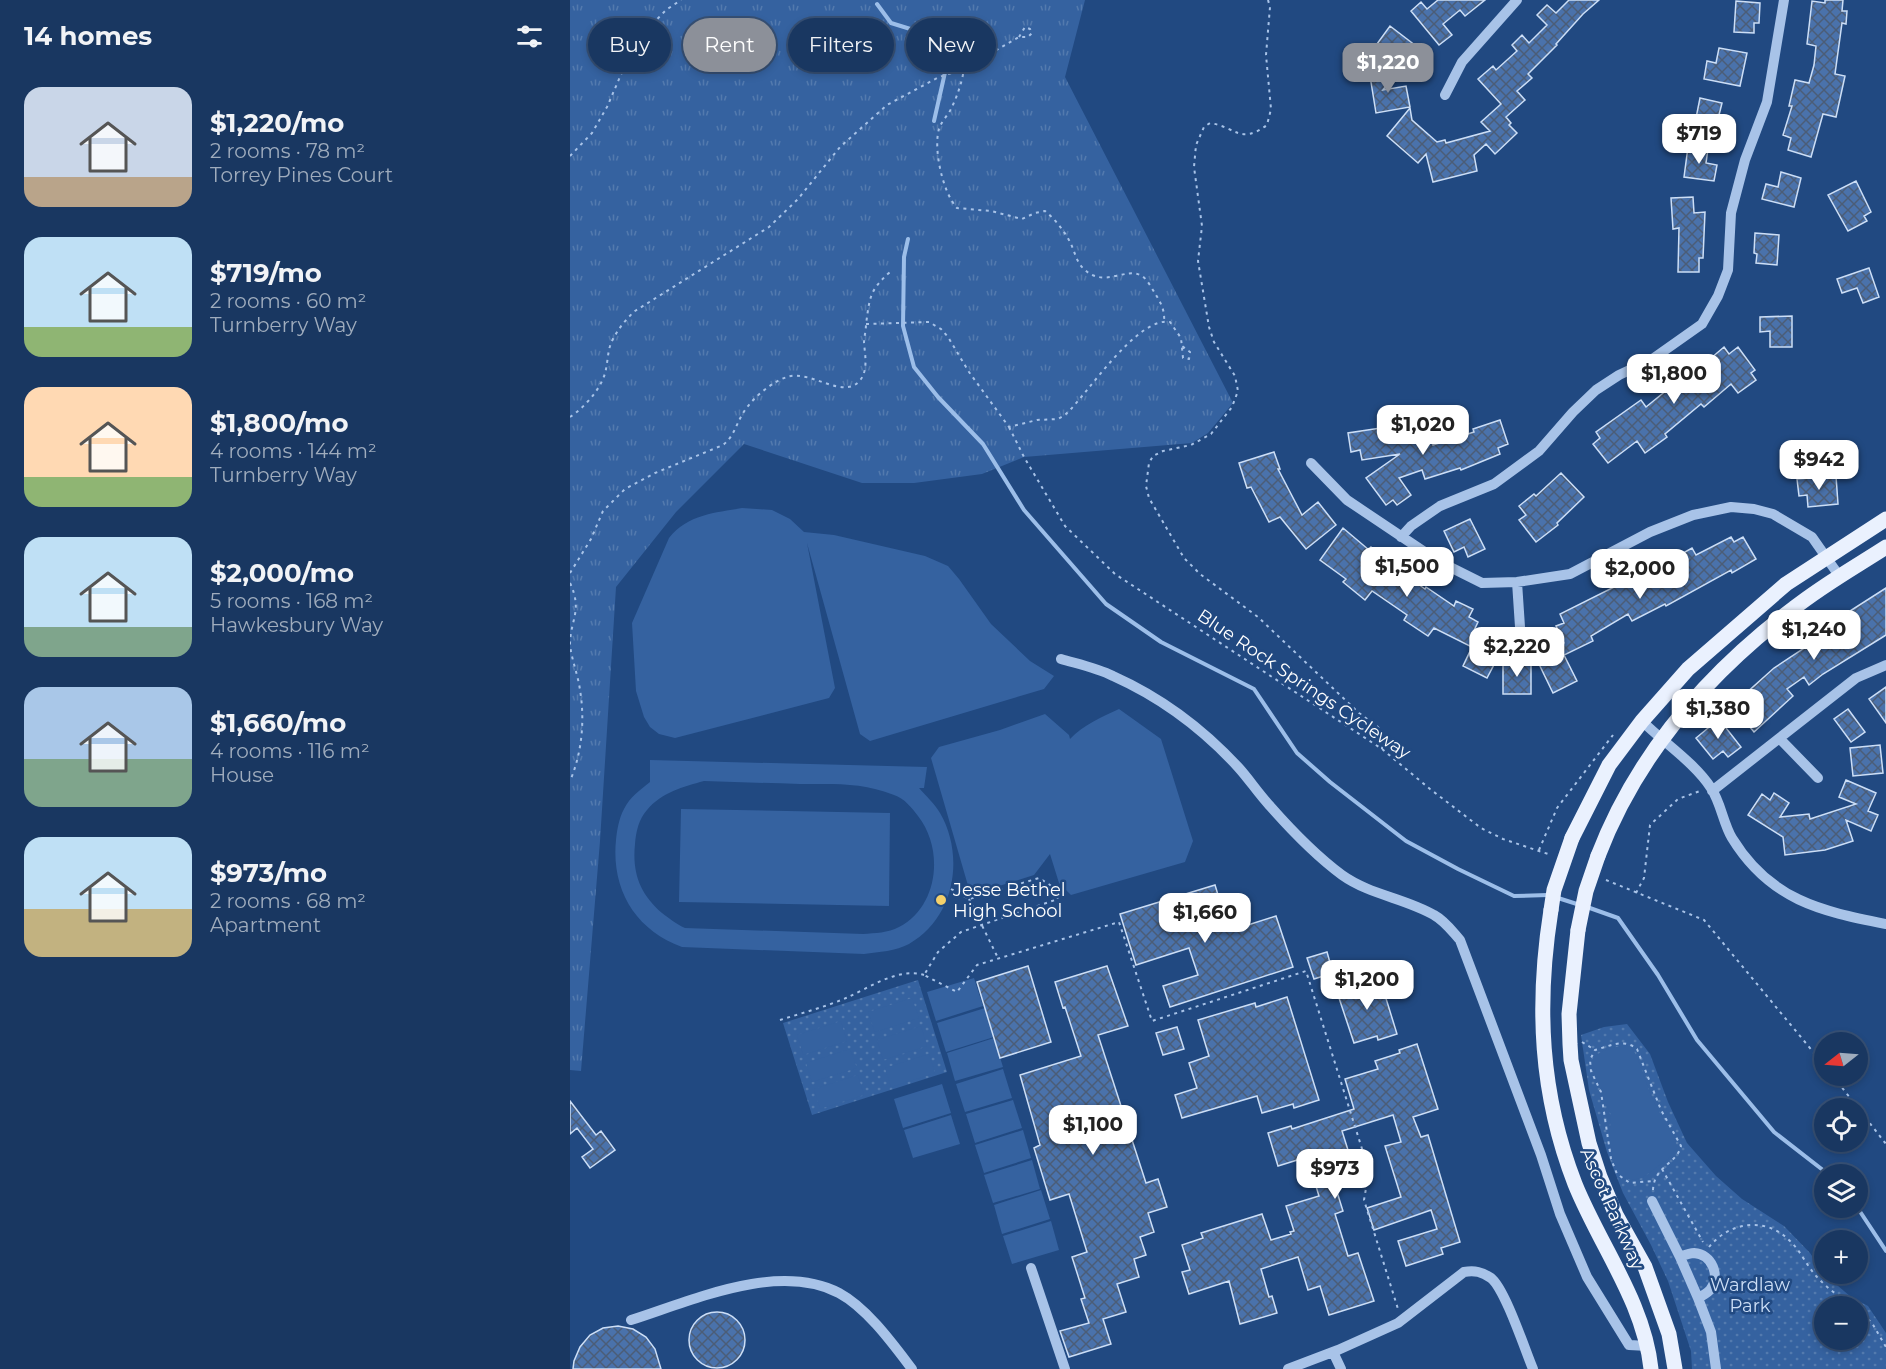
<!DOCTYPE html>
<meta charset="utf-8">
<style>
body{margin:0;font-family:Montserrat,sans-serif;background:#223f67;color:#f1f3f6;height:100vh;display:flex;flex-direction:column;font-size:22px;white-space:nowrap}
*{box-sizing:border-box;margin:0}
p{font-size:20px;color:#9facbd}
.icon{flex:none;width:33px;height:33px;fill:none;stroke:currentColor;stroke-width:2;stroke-linecap:round;stroke-linejoin:round}
.map{position:relative;flex:1;overflow:hidden}
.panel{display:flex;flex-direction:column;background:#193761;width:570px}
.panel>*{flex:none}
.top-card{position:absolute;left:18px;top:18px;width:570px;height:54px;display:flex;gap:12px}
.needle{width:39px;rotate:253deg}
.controls{position:absolute;left:1244px;top:1032px;display:grid;gap:12px}
.controls a{display:grid;place-items:center;width:54px;height:54px;border-radius:50%;background:#193761;box-shadow:0 3px 9px #0003,0 0 0 2px #375176;font-size:30px}
.price{position:absolute;translate:-50% -51px;padding:0 14px;border-radius:12px;background:#fff;color:#222;font-size:20px;line-height:39px;filter:drop-shadow(0 2px 3px #0008)}
.price::after{content:'';position:absolute;left:50%;top:36px;width:18px;height:14px;margin-left:-9px;background:inherit;clip-path:polygon(0 0,100% 0,50% 100%)}
.price.active{background:#8c9099;color:#fff}
ul{padding:0;list-style:none}
li{display:flex;align-items:center;gap:18px;height:150px;padding:0 24px}
li span{display:grid;place-items:center;flex:none;width:168px;height:120px;border-radius:18px;color:#555}
li>.icon{margin-inline-start:auto}
span .icon{width:72px;height:72px;fill:#fffc;stroke-width:1}
li b{font-size:26px}
h2{display:flex;justify-content:space-between;align-items:center;height:72px;padding:0 24px;font-size:26px}
.tag{padding:0 21px;border-radius:27px;background:#193761;box-shadow:0 3px 9px #0003,0 0 0 2px #375176;font-size:21px;line-height:54px}
.tag.active{background:#8c9099;color:#fff}
main{display:flex;flex:1;min-height:0}
.map>svg:first-child{display:block}
.grass{fill:url(#grass-tufts)}
.park{fill:url(#park-dots);fill-rule:evenodd}
.pitch{fill:#3562a0;fill-rule:evenodd}
.lines{fill:none;stroke-linecap:round;stroke-linejoin:round}
.stream{stroke:#9cbee9;stroke-width:4}
.building{fill:url(#building-cross-hatch);stroke:#ccdef6;stroke-width:1.5}
.path{stroke:#a8c3e8;stroke-width:2;stroke-dasharray:3 4.5;stroke-linecap:butt}
.minor{stroke:#a8c3e8;stroke-width:10}
.major{stroke:#eaf1fe;stroke-width:15}
.major-bridge{stroke:#eaf1fe;stroke-width:15}
.poi-dot{fill:#f4d06a;stroke:#214981;stroke-width:2}
.labels{text-anchor:middle;stroke-width:5;stroke-linejoin:round;paint-order:stroke}
.street-label{font-size:18px;fill:#fff;stroke:#214981}
.poi-label{font-size:18px;fill:#fff;stroke:#214981;text-anchor:start}
.park-label{font-size:18px;fill:#ccdef6;stroke:#214981}
</style>
<main>
<section class="panel">
<h2>14 homes<svg class="icon" aria-label="filters" viewBox="0 0 24 24"><path d="M4 7h16M4 17h16"/><circle cx="9" cy="7" r="2"/><circle cx="15" cy="17" r="2"/></svg></h2>
<ul>
<li><span style="background:linear-gradient(#c9d6e8 75%,#b9a48a 0)"><svg class="icon" aria-label="home" viewBox="0 0 24 24"><path d="M3 11l9-7 9 7M6 9v11h12V9"/></svg></span><div><b>$1,220/mo</b><p>2 rooms · 78 m²</p><p>Torrey Pines Court</p></div></li>
<li><span style="background:linear-gradient(#bfe0f5 75%,#8fb573 0)"><svg class="icon" aria-label="home" viewBox="0 0 24 24"><path d="M3 11l9-7 9 7M6 9v11h12V9"/></svg></span><div><b>$719/mo</b><p>2 rooms · 60 m²</p><p>Turnberry Way</p></div></li>
<li><span style="background:linear-gradient(#ffd9b3 75%,#8fb573 0)"><svg class="icon" aria-label="home" viewBox="0 0 24 24"><path d="M3 11l9-7 9 7M6 9v11h12V9"/></svg></span><div><b>$1,800/mo</b><p>4 rooms · 144 m²</p><p>Turnberry Way</p></div></li>
<li><span style="background:linear-gradient(#bfe0f5 75%,#7fa58c 0)"><svg class="icon" aria-label="home" viewBox="0 0 24 24"><path d="M3 11l9-7 9 7M6 9v11h12V9"/></svg></span><div><b>$2,000/mo</b><p>5 rooms · 168 m²</p><p>Hawkesbury Way</p></div></li>
<li><span style="background:linear-gradient(#a9c7e8 60%,#7fa58c 0)"><svg class="icon" aria-label="home" viewBox="0 0 24 24"><path d="M3 11l9-7 9 7M6 9v11h12V9"/></svg></span><div><b>$1,660/mo</b><p>4 rooms · 116 m²</p><p>House</p></div></li>
<li><span style="background:linear-gradient(#bfe0f5 60%,#c2b280 0)"><svg class="icon" aria-label="home" viewBox="0 0 24 24"><path d="M3 11l9-7 9 7M6 9v11h12V9"/></svg></span><div><b>$973/mo</b><p>2 rooms · 68 m²</p><p>Apartment</p></div></li>
</ul>
</section>
<div class="map">
<svg width="1316" height="1369" viewBox="0 0 1316 1369">
<defs>
<pattern id="grass-tufts" width="24" height="20" patternUnits="userSpaceOnUse" patternTransform="scale(1.5)"><rect width="24" height="20" fill="#3562a0"/><path d="M3 7l-1-3M5 7V3M7 7l1-3M15 17l-1-3M17 17v-4M19 17l1-3" fill="none" stroke="#537aae"/></pattern>
<pattern id="park-dots" width="8" height="8" patternUnits="userSpaceOnUse" patternTransform="scale(1.5)"><rect width="8" height="8" fill="#3562a0"/><path d="M2 2h.1M6 6h.1" fill="none" stroke="#537aae" stroke-width="1.8" stroke-linecap="round"/></pattern>
<pattern id="building-cross-hatch" width="8" height="8" patternUnits="userSpaceOnUse" patternTransform="scale(1.5)"><rect width="8" height="8" fill="#4a72ab"/><path d="M0 0l8 8M0 8l8-8" fill="none" stroke="#4b5d77"/></pattern>
</defs>
<rect width="100%" height="100%" fill="#214981"/>
<path class="grass" d="M0,0H515L495,77L663,403L638,433L622,443L454,457L412,474L344,483H292L174,444L106,512L46,587L30,841L11,1071L0,1070Z"/>
<path class="park" d="M348,980L377,1072L242,1115L213,1023Z
M1057,1024L1080,1054L1098,1102L1117,1143L1146,1176L1172,1199L1214,1226L1240,1253L1254,1274L1281,1297L1298,1306L1316,1333V1369H1122L1121,1351L1098,1281L1081,1245L1053,1193L1037,1152L1019,1090L1011,1035L1034,1027ZM1254,1306H1287V1340H1254Z"/>
<path class="pitch" d="M172,508L202,510L220,519L234,532L264,535L355,556L378,566L389,579L421,624L460,661L484,676L474,689L300,741L290,734L237,543L265,688L259,698L105,738L89,734L80,727L74,717L66,691L62,623L99,538C118,514 145,513 172,508Z
M549,709L591,739L623,841L615,862L501,895L489,883L480,854L464,875L407,893L399,889L361,758L369,747L430,730L475,714L499,735L500,739C513,725 532,717 549,709Z
M80,760L357,767L354,788H349C356,796 365,804 370,813C395,856 385,918 339,944C326,951 309,952 294,954L112,947C65,930 41,889 46,840C47,830 49,818 54,809C60,797 70,790 80,782ZM134,781C166,782 198,783 230,784C264,784 292,782 324,795C334,798 342,808 348,816C374,849 369,906 329,927C318,933 305,933 293,934L115,928C106,924 100,919 92,913C70,894 62,873 65,844C66,831 69,819 77,810C92,792 113,787 134,781Z
M111,809L320,813L319,906L109,902Z
M404,978L413,1006L366,1021L357,992Z
M342,998L349,1018L305,1032L298,1012Z
M415,1008L424,1037L376,1052L367,1023Z
M271,1021L277,1041L233,1055L227,1035Z
M351,1026L357,1046L313,1060L307,1040Z
M424,1038L433,1067L385,1081L377,1053Z
M1054,1045L1061,1046C1072,1064 1075,1084 1084,1102C1091,1117 1104,1132 1107,1148L1098,1159L1072,1178L1061,1180L1054,1178L1047,1172L1043,1161L1039,1141L1041,1115L1020,1064C1025,1050 1041,1049 1054,1045Z
M280,1049L287,1068L242,1082L236,1063Z
M359,1054L365,1073L321,1087L315,1068Z
M433,1069L442,1098L395,1112L386,1084Z
M288,1075L294,1095L250,1109L244,1089Z
M372,1084L381,1113L333,1128L324,1099Z
M443,1100L452,1128L405,1143L396,1114Z
M381,1115L390,1144L343,1158L334,1130Z
M453,1130L461,1158L414,1173L405,1145Z
M462,1160L470,1189L423,1203L414,1175Z
M471,1190L480,1219L432,1234L424,1205Z
M481,1221L489,1250L442,1264L433,1236Z"/>
<g class="lines">
<path class="stream" d="M307,4L321,23L363,36L370,40L376,68L364,121
M338,239L334,257L333,326L344,367L368,397L413,444L454,510L536,604L591,642L684,689L727,753L760,782L836,841L888,869L944,896L978,895
M988,898L1010,905
M1017,907L1048,918L1088,975L1127,1040L1204,1132L1258,1174
M1287,1207L1316,1251"/>
</g>
<path class="building" d="M868,0H915L895,16L890,10L873,24L882,35L869,45L841,11L851,2L857,9Z
M999,0H1029L1013,14L986,44L987,45L958,74L962,78L947,91L955,100L936,117L941,123L939,125L947,133L925,154L916,144L904,155L907,171L863,182L856,154L848,163L817,136L840,108L842,120L867,142L875,140L876,143L920,131L911,122L931,104L908,79L923,66L926,70L947,51L942,45L952,35L959,43L977,25L967,15L977,5L986,13Z
M1255,0H1273L1272,11H1277L1276,24L1272,23L1265,74L1275,76L1266,117L1253,114L1241,157L1218,150L1221,138L1213,135L1222,106H1219L1225,80L1239,83L1244,65L1246,46L1237,44L1242,1L1255,3Z
M1166,1L1190,3L1189,23H1184V33L1164,32Z
M820,26L859,56L847,72L832,60L834,71L804,48Z
M1149,48L1177,53L1170,86L1134,79L1137,61L1146,63Z
M826,72L813,90L836,86L840,107L806,113L800,76Z
M1130,98L1152,103L1148,119L1159,121L1155,135L1124,128Z
M1118,147L1138,149L1136,163L1147,165L1144,181L1114,177Z
M1211,172L1231,178L1224,207L1192,199L1196,184L1208,187Z
M1286,181L1301,212L1294,216L1297,221L1278,231L1258,195Z
M1123,197L1124,213L1135,212L1133,258H1129V272H1108L1109,228L1103,229L1101,198Z
M1185,233L1209,235L1207,265L1186,263L1187,254L1184,253Z
M1299,268L1309,297L1293,303L1287,288L1272,293L1267,279Z
M1222,316V347H1200V331L1190,332V317Z
M1154,347L1159,354L1168,347L1185,370L1181,373L1186,380L1168,393L1161,384L1134,407L1131,404L1095,434L1097,437L1075,453L1067,441L1038,463L1023,444L1030,438L1026,432L1071,400L1076,407L1103,385L1106,388Z
M930,420L938,444L928,448L930,454L891,470L890,468L855,479L852,470L829,478L841,495L827,505L823,500L816,505L796,478L830,454L792,460L790,450L781,452L778,433L817,427L819,442L840,435L843,442L861,437L863,445L904,432L903,429Z
M704,452L710,469H708L732,515L748,502L766,525L736,549L710,517L699,522L681,487L677,488L669,463Z
M991,473L1014,497L987,523L988,525L966,542L949,520L956,515L949,506L964,494L966,496Z
M1266,476L1268,504L1238,507L1237,495L1229,496L1227,479Z
M900,519L915,549L898,557L894,547L884,552L874,531Z
M773,528L799,550L801,547L815,559L814,560L855,589L856,587L884,606L886,601L903,609L899,617L908,622L902,635L922,645L919,652L928,657L917,678L893,666L902,647L864,628L858,636L834,620L837,615L802,591L795,600L773,582L776,579L750,560Z
M1161,537L1164,542L1173,537L1186,559L1162,573L1161,570L1096,606L1095,604L1062,621L1058,614L1021,636L1023,641L994,655L1007,681L983,693L968,662H977L972,653L994,643L986,626L994,623L990,614L1060,579V580L1091,563L1092,565L1122,548L1126,555Z
M1316,588V635L1253,674L1239,685L1234,677L1217,689L1223,696L1184,732L1159,702L1173,691L1175,694L1204,668L1272,623L1269,618Z
M933,662H961V694H933Z
M1316,687V723L1299,699Z
M1278,709L1295,732L1281,742L1264,719Z
M1149,719L1171,747L1158,757L1153,751L1143,759L1126,738Z
M1310,745L1313,773L1283,776L1280,748Z
M1276,780L1306,793L1298,811L1308,815L1301,831L1276,820L1283,841L1255,850L1215,855L1213,837L1178,815L1192,794L1200,800L1204,793L1219,803L1210,817L1239,814L1240,819L1286,804L1269,797Z
M645,885L659,931L706,916L723,967L600,1007L593,986L628,975L619,948L566,965L550,914Z
M757,952L763,973L744,979L737,958Z
M458,966L481,1042L430,1058L407,982Z
M537,966L558,1026L528,1035L576,1183L588,1179L597,1207L578,1213L584,1232L570,1237L576,1255L564,1259L569,1277L547,1284L556,1312L533,1319L541,1344L499,1357L490,1331L519,1323L511,1299L515,1298L502,1257L517,1252L499,1194L480,1200L464,1148L470,1145L450,1075L511,1056L495,1007L493,1008L485,982Z
M810,979L827,1034L808,1040L807,1036L784,1043L766,989L785,983L786,987Z
M717,997L749,1100L724,1108L723,1104L692,1113L687,1096L612,1118L605,1095L627,1088L619,1063L639,1056L628,1020L685,1003L686,1007Z
M607,1027L614,1049L593,1055L586,1033Z
M847,1044L868,1109L843,1117L851,1137L858,1135L890,1242L871,1248L873,1254L836,1266L828,1241L867,1229L861,1210L804,1230L797,1208L831,1197L815,1146L831,1142L823,1115L772,1131L784,1169L762,1176L773,1211L765,1214L778,1256L788,1253L804,1301L759,1315L750,1286L738,1290L728,1257L691,1269L699,1297L702,1296L707,1313L670,1324L659,1281L619,1294L612,1272L620,1270L612,1245L633,1238L631,1233L692,1214L701,1240L721,1234L720,1232L724,1231L716,1206L749,1196L737,1157L708,1166L698,1133L721,1126L722,1129L784,1109L775,1079L808,1069L805,1061L830,1053L829,1050Z
M0,1101L26,1135L31,1131L45,1150L20,1168L12,1157L23,1149L7,1128L0,1134Z
M119 1340a28 28 0 1 1 56 0a28 28 0 1 1-56 0Z
M48,1326L63,1329L76,1337L85,1349L91,1369H3L4,1361L10,1347L20,1335L33,1328Z"/>
<g class="lines">
<path class="path" d="M698,0L700,7L696,55L701,109L697,125C670,145 666,127 640,123L634,127L626,145L624,167L632,226L628,261L639,327L644,342L665,376L668,391L662,407L641,434L621,445L593,451L583,456L579,463L576,486L579,498L614,558L630,574L688,617L789,713L808,727L813,736L812,749
M449,37L455,27L460,29L462,33L458,37H449L394,69C392,82 387,97 381,109C378,115 371,122 369,129C363,149 373,193 387,208L421,211L452,219L465,213L475,211C486,220 495,232 501,244C505,253 507,263 514,269C534,289 556,266 572,276C578,280 582,289 586,295C591,303 595,311 594,321
M0,156L22,133L37,107L65,42L96,10L111,0
M296,324L359,322L371,329L378,337L399,372L439,427L467,420L488,419L495,415C517,395 567,316 600,322L611,338L613,358L619,359L620,352L612,346
M0,417C15,407 33,387 36,369C38,359 38,349 42,341C48,329 56,319 65,311L199,227L228,199L270,147L317,105L369,77L394,69
M439,427L454,457L495,526L545,574L812,749L860,789L911,828L933,839L981,855
M0,573L21,539L33,511L55,489L85,473L153,445C164,436 165,427 172,415C180,400 201,382 217,377C241,369 275,402 291,379C298,369 295,354 294,343C294,337 296,331 296,324C300,297 299,291 320,272
M0,583C13,611 0,620 0,645C2,661 8,675 10,690C15,720 12,753 0,781
M969,850L987,808L1043,735
M1036,880L1134,920L1254,1065
M381,889L399,899L469,878L483,887L488,899L391,932L368,952L354,975L387,992L407,965L549,922L582,1021L736,971L799,1171L794,1200L828,1309
M1066,893L1074,878L1080,825L1108,799L1130,791
M399,899L428,958
M210,1020C232,1013 255,1007 276,998C299,988 328,967 354,975
M1012,1042L1025,1050
M1263,1076L1316,1144
M1092,1169L1133,1242
M1083,1190C1084,1166 1107,1164 1111,1146L1091,1110L1067,1049C1054,1038 1040,1046 1025,1050L1020,1060L1021,1071L1031,1092L1041,1159L1047,1174L1060,1183L1083,1181
M1139,1247C1159,1222 1196,1216 1220,1241C1231,1251 1237,1267 1248,1278C1258,1289 1271,1298 1284,1306
M1287,1309L1302,1323L1316,1347"/>
<path class="minor" d="M875,95L892,62L947,0
M741,463L777,500L868,561L912,583L947,582L1000,574L1080,532L1123,515L1161,507L1184,509L1203,514L1242,537L1270,577
M831,537L841,526L870,506L924,484L969,451L1003,412L1026,390L1049,375L1081,360L1132,324L1148,296L1158,270L1161,213L1175,160L1197,102L1214,0
M947,582L950,627
M491,659C508,664 527,668 543,676C590,697 633,729 668,767C679,779 688,793 700,806C722,831 745,855 772,875C800,895 835,898 864,915C875,921 882,931 890,940L971,1155L990,1214L1017,1277L1059,1345L1078,1346
M1072,721C1093,742 1125,763 1141,788C1151,803 1153,823 1162,838C1200,900 1250,911 1316,924
M1210,739L1248,778
M1142,791L1286,678L1316,665
M1082,1201L1110,1257C1115,1255 1119,1253 1124,1253C1142,1254 1151,1276 1140,1290C1137,1293 1132,1296 1128,1298L1141,1332L1146,1369
M1110,1257L1128,1298
M461,1268L495,1369
M61,1320C121,1301 208,1261 269,1293C297,1308 323,1344 342,1369
M763,1352L771,1369
M718,1369L768,1350L828,1323L894,1272C905,1270 912,1272 921,1278C935,1289 955,1350 963,1369"/>
<path class="major" d="M1002,838L1039,765L1072,721L1118,669L1216,584L1316,519
M1028,856C1067,754 1138,673 1224,608C1253,585 1285,567 1316,547
M981,910C966,1005 970,1094 1005,1184C1030,1246 1074,1302 1081,1369
M1008,930L999,1014L1000,1044L1001,1060L1019,1143L1030,1177L1046,1215L1075,1267L1099,1334L1105,1369"/>
<path class="major-bridge" d="M981,910L984,890L1002,838
M1008,930L1016,891L1028,856"/>
</g>
<circle class="poi-dot" cx="371" cy="900" r="6"/>
<g class="labels">
<g class="street-label">
<text transform="translate(734 684) rotate(34)" y="6">Blue Rock Springs Cycleway</text>
<text transform="translate(1042 1209) rotate(66)" y="6">Ascot Parkway</text>
</g>
<g class="poi-label">
<text x="383" y="896">Jesse Bethel<tspan x="383" dy="21">High School</tspan></text>
</g>
<g class="park-label">
<text x="1180" y="1291">Wardlaw<tspan x="1180" dy="21">Park</tspan></text>
</g>
</g>
</svg>
<div class="controls">
<a><svg class="needle" viewBox="-14 -14 28 28"><path d="M0-13l5 13h-10z" fill="#e53935"/><path d="M0 13l5-13h-10z" fill="#9facbd"/></svg></a>
<a><svg class="icon" aria-label="locate" viewBox="0 0 24 24"><circle cx="12" cy="12" r="6"/><path d="M12 2v4M12 18v4M2 12h4M18 12h4"/></svg></a>
<a><svg class="icon" aria-label="layers" viewBox="0 0 24 24"><path d="M12 4l9 5-9 5-9-5zM3 14l9 5 9-5"/></svg></a>
<a>+</a>
<a>−</a>
</div>
<b class="price active" style="left:818px;top:94px">$1,220</b>
<b class="price" style="left:1129px;top:165px">$719</b>
<b class="price" style="left:1104px;top:405px">$1,800</b>
<b class="price" style="left:853px;top:456px">$1,020</b>
<b class="price" style="left:1249px;top:491px">$942</b>
<b class="price" style="left:837px;top:598px">$1,500</b>
<b class="price" style="left:1070px;top:600px">$2,000</b>
<b class="price" style="left:1244px;top:661px">$1,240</b>
<b class="price" style="left:947px;top:678px">$2,220</b>
<b class="price" style="left:1148px;top:740px">$1,380</b>
<b class="price" style="left:635px;top:944px">$1,660</b>
<b class="price" style="left:797px;top:1011px">$1,200</b>
<b class="price" style="left:523px;top:1156px">$1,100</b>
<b class="price" style="left:765px;top:1200px">$973</b>
<div class="top-card">
<a class="tag">Buy</a>
<a class="tag active">Rent</a>
<a class="tag">Filters</a>
<a class="tag">New</a>
</div>
</div>
</main>
